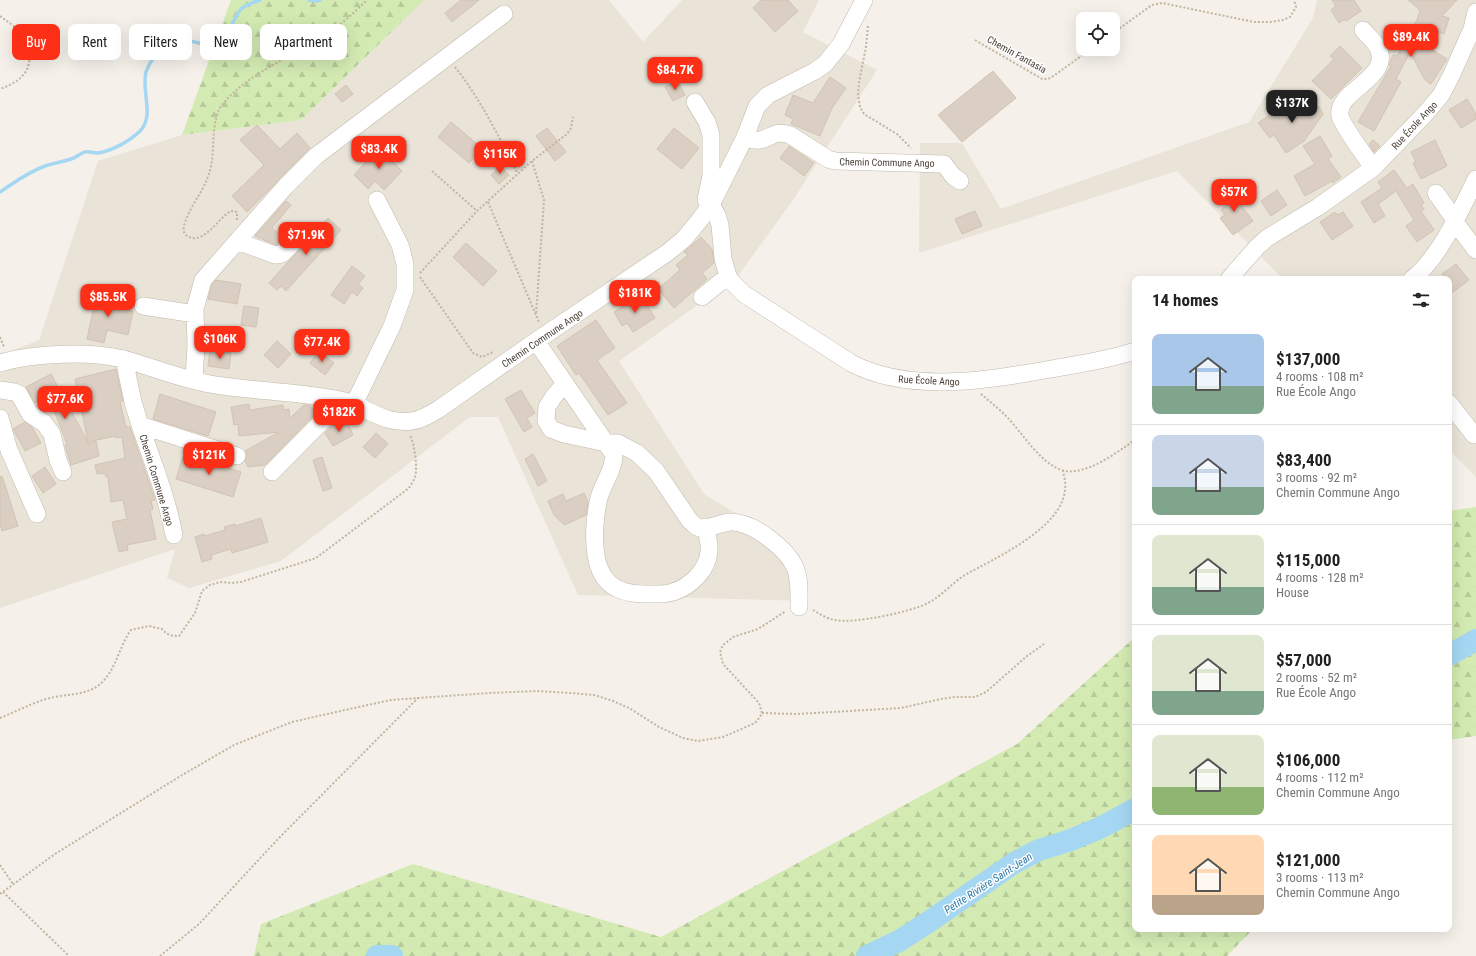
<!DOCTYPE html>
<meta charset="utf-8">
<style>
body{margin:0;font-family:"Roboto Condensed",sans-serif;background:#f6f6f6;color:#222;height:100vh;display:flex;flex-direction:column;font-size:15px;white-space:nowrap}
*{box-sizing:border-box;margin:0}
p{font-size:13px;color:#767676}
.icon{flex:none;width:22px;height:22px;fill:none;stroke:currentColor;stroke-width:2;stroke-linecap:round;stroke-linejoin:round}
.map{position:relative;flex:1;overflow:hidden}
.sheet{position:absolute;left:1132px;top:276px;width:320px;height:656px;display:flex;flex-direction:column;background:#fff;border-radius:8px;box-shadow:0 4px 16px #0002}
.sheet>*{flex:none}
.hud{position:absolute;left:12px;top:24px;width:380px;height:36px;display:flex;gap:8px}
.buttons{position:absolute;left:1076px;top:12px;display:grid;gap:8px}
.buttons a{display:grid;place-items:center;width:44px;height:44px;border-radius:8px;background:#fff;box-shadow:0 4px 16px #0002;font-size:20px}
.price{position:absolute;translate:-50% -34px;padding:0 9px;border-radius:8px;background:#fe2f17;color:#fff;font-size:13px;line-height:26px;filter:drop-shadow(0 1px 2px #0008)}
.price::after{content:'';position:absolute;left:50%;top:24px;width:12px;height:9px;margin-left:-6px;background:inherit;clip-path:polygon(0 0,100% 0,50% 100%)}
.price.selected{background:#222;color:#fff}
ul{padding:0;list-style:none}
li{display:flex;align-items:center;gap:12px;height:100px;padding:0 20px}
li+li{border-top:1px solid #e0e0e0}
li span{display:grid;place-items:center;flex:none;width:112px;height:80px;border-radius:8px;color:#555}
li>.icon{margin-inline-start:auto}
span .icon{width:48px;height:48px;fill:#fffc;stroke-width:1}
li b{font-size:17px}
h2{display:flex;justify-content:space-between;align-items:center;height:48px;padding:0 20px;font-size:17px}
.chip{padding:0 14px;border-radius:8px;background:#fff;box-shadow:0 4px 16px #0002;font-size:14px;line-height:36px}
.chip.selected{background:#fe2f17;color:#fff}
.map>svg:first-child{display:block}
.residential{fill:#e9e3d8}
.forest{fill:url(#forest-firs)}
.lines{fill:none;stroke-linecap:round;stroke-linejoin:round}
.stream{stroke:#a5d7f2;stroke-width:3.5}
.river{stroke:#a5d7f2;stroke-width:22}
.building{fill:#dacfc2;stroke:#d2c4b2}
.minor-casing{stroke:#c1b8ac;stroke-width:18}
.path{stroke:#c3b49d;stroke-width:2;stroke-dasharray:2 2;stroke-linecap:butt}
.minor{stroke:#fff;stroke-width:17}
.labels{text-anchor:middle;stroke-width:3;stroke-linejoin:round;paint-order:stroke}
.street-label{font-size:10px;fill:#494137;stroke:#fff}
.water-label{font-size:11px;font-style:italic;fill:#2a79a8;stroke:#fff}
</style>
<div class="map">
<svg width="1476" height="956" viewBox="0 0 1476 956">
<defs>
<pattern id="forest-firs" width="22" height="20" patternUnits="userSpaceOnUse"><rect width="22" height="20" fill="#d3eab2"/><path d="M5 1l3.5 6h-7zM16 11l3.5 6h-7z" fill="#b7ca9a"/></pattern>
</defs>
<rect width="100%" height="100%" fill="#f5f1ea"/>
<path class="residential" d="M424,0H609L643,42L682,0H819L803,32L877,70L795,197L738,276L619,361L704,494L778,539L802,563L808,601L578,595L498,417H470L281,561L189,588L167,578L175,549L0,608V355L39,340L98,161L182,135L301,120Z
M1317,0H1476V477L1449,450V279H1283L1177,171L919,253L920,143H962L1001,209L1249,122L1313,18Z"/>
<path class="forest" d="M231,0H424L301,120L182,135Z
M1476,507V736L1449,740V511Z
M1135,637V929H1253L1227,956H254L261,924L413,864L661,937L1017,744Z"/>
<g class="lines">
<path class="stream" d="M309,0L317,1L320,0
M0,192C15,182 28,172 45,166C53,163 63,162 71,159C76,158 80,153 85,152C88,151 93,153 97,153C110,152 130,141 140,131C155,116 141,91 146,72C152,54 169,39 189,41C199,42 206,47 216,43C230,37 232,20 241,9C245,5 254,2 260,0"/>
<path class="river" d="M1449,655L1476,640
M377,956H392
M867,956L899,941L933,919L1014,863L1039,850L1068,841L1102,827L1135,809"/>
</g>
<path class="building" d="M461,0H479L452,22L445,13Z
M761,0H788L798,11L775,32L753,8Z
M1332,0H1354L1361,11L1346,21L1345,19L1339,23L1331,10L1336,6Z
M1408,0H1457L1442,16L1449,18L1444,34L1429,29L1421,43L1447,59L1431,84L1425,80L1410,52L1396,79L1401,82L1374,131L1358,122L1391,66L1389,65L1393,55L1397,56L1417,20L1420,10Z
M1340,46L1362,68L1331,99L1312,81L1334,59L1330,56Z
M993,71L1016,98L962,142L938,115Z
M830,77L846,88L832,108L820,136L791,124L793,119L785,115L793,95L813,103Z
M677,80L685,95L673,101L665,87Z
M346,85L353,94L342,102L335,94Z
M1306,99L1320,108L1323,114L1304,141L1286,153L1274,135L1270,138L1258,123L1285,104L1295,114Z
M1467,99L1476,114V119L1461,128L1449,110Z
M451,122L482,148L469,163L438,137Z
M257,125L280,149L297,133L310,148L247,212L232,196L264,165L240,140Z
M547,128L566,152L555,161L536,136Z
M674,128L699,148L682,169L657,149Z
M1320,136L1332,156L1328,159L1341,177L1333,183L1332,181L1305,196L1294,176L1315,164L1303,146Z
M1373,140L1380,146L1374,152L1369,144Z
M1435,140L1447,166L1421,179L1413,163L1416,162L1411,152Z
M381,145L396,159L393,162L402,171L384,190L375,181L368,189L354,175Z
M789,146L814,163L804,176L780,158Z
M501,166L509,175L499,184L491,175Z
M1394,170L1407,188L1413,184L1424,203L1421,205L1424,209L1421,211L1434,230L1417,242L1406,226L1414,220L1396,191L1378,204L1385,216L1374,223L1361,202L1382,188L1378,182Z
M1228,188L1253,221L1233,235L1220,218L1225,215L1221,210L1227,205L1219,195Z
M1277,190L1287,205L1271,216L1261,201Z
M286,201L291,205L272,228L284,238L276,245L255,236Z
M975,211L982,226L962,234L955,219Z
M1335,212L1338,215L1343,212L1353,226L1332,240L1320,222Z
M328,218L341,230L286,291L281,286L277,290L269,283Z
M701,237L712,249L714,263L702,273L707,279L674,308L658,289L680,270L676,265L688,255L684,252Z
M466,243L497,271L483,286L453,257Z
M1456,264L1469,280L1449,295V279H1446L1442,274Z
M352,266L365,276L358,284L363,288L357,296L352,292L344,304L331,295Z
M216,280L241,284L237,304L208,299L212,285Z
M97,291L113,294L111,306L133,311L128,335L107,330L104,343L87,339Z
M637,298L639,301L643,298L655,318L633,332L627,323L622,326L614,312Z
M244,306L259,308L256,327L241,325Z
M596,320L615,348L597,360L627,403L608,415L579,373L576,375L557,346Z
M277,341L291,354L278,368L264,355Z
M210,350L231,353L229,369L208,366Z
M319,351L334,363L325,375L310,363Z
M116,369L123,401L120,402L126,427H130L155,500L151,501L153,509L150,510L156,539L127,545L128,550L119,552L112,522L127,519L123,500L111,502L108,477H106L105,473L97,474L95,465L125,458L122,437L116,438L115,436L88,442L75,379Z
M51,374L89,444L96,441L99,456L71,465L65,445L67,444L50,400L46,402L44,398L35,403L26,387Z
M521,390L535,413L527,418L532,427L524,432L505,399Z
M160,394L216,412L208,436L153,419Z
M249,404L250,410L283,405V410L289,409L290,418L304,405H309L316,413L265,465L248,467L245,461L247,454L245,451L279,432L239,436L238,424L234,425L231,407Z
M340,419L344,426L348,424L353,435L333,446L325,433Z
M25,422L32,427L41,443L25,451L13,429Z
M376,433L388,444L375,458L363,447Z
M533,454L547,481L538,486L525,459Z
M188,455L241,472L233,497L176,479L183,456L187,458Z
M322,457L332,488L323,491L313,460Z
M45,467L56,484L43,493L32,476Z
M2,476L18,526L2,531L0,524V477Z
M584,493L588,502L586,515L564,525L554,515L548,501L563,494L566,501Z
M261,518L268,542L232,553L231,549L211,555L212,559L202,562L195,537L204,534L205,536L225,530L224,527L235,524V526Z"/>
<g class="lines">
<g class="minor-casing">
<path id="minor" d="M1363,30C1367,35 1373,40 1377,46C1395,78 1335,90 1340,116C1343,127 1366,157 1373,168
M695,102L707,122L711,135V176L706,199L707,202L711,205L717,215L720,225L723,258L727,273L730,280L744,294L851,363C910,394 989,380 1051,369C1079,364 1108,360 1135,351
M745,137C768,148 769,127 790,135L828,159L835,161L944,164L953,176L960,181
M1436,193L1455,220
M1454,221L1476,250
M237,241L275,255L282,254L293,243
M1229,279L1257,247L1267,238L1318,207L1373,168L1425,114L1441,95L1451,76L1472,29L1476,12
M1412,279C1439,259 1461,209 1476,179
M702,297L728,276
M143,306L195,314
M536,341L614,455C614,470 603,483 599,498C595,515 593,538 596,555C597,565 602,576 608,582C618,592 633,594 645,594C654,594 664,595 673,592C690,587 708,570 709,551C710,543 707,535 705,527
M124,359L133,402L140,425L237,456
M0,363C33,353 90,351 123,359C156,368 188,382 223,386C258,391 293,392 328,398C337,399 347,401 355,405C375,413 388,424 412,421C421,420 431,414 439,409L536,341L667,253L684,239L698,222L711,205L745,137L757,106L768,95L815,71L825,64L841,44L864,0
M194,380L196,345L195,309L203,280L285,187L316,156L504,14
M565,384L554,396L547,407L546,421L551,429L564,434L606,443H618L637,453L656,471L690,521C692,522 695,526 697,527C707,531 721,522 731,522C753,522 786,548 795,567C800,579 799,594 799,607
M0,390L14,392L19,394L30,414L44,423L52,434L58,460L63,472
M1449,403L1474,435
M354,404L392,326L405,290V264L400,245L377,200
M0,418L9,450L37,514
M140,425C152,461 167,497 174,535
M272,472L342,401"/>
</g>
<path class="path" d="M0,16C8,22 16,27 22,34C30,45 33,63 24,74C18,82 8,86 0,89
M868,26L866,47L859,82L858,95L860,107L864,114L897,134L911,148
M1113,33L1152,5L1162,3L1167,4L1254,22H1270L1283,20L1290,17L1296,7L1294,0
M975,40L1042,79H1048L1052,77L1091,49
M455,67C481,100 499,137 518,174
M532,161L544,200L536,315
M432,171L477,211
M488,202L539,322
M237,220V212L231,211C219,217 202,248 186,235C176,227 201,194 205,184C208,177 211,169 212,161C214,145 212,117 222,105C247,74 287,59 320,39C337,28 353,14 367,0
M420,273L477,211L532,161L567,134L571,128L573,117
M420,277L473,353L482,357L493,352
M0,337L4,347
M981,394C989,401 998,408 1006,416C1024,434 1047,476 1075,471C1097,468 1117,452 1135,440
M813,610C820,614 827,619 835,620C854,624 909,612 926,604C941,597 952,583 965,575C995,558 1063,528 1065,489C1066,483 1064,476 1063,471
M762,713L797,714L901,708L941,699L955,697H975L986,692L1027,656L1044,644
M0,718C15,712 30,704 46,699C66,693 91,697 105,679C117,665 120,645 131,630L149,626L162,629C167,635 171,636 179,636L195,613L202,591L210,585L220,582L232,583L241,582L316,558L409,488C411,484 414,481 415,477C418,467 414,443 410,435
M0,865L13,884
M3,892L69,956
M0,894L55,854L182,775L234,745L292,722L345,710L391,700L432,697L490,693L537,691L571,693L594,695L613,701L629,708L659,727L683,738L698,741L723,737L755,723L760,717L762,713L759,703L723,664L720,652L723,645L733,637L758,629L786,611
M160,956L199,924L278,839L418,698"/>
<use href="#minor" class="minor"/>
</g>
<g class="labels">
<g class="street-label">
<text transform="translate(1017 54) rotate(29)" y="4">Chemin Fantasia</text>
<text transform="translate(1414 125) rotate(-47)" y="4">Rue École Ango</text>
<text transform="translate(887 162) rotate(1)" y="4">Chemin Commune Ango</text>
<text transform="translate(542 338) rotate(-34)" y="4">Chemin Commune Ango</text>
<text transform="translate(929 380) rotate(3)" y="4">Rue École Ango</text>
<text transform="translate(157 480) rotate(73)" y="4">Chemin Commune Ango</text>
</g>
<g class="water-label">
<text transform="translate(988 883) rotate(-33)" y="4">Petite Rivière Saint-Jean</text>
</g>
</g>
</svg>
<div class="buttons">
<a><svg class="icon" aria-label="locate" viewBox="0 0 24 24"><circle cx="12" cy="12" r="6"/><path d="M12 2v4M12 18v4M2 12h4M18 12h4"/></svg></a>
</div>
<b class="price" style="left:1411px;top:58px">$89.4K</b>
<b class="price" style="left:675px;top:91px">$84.7K</b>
<b class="price selected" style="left:1292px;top:124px">$137K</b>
<b class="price" style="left:379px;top:170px">$83.4K</b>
<b class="price" style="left:500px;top:175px">$115K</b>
<b class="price" style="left:1234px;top:213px">$57K</b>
<b class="price" style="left:306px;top:256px">$71.9K</b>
<b class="price" style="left:635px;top:314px">$181K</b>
<b class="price" style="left:108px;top:318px">$85.5K</b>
<b class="price" style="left:220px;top:360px">$106K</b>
<b class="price" style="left:322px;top:363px">$77.4K</b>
<b class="price" style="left:65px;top:420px">$77.6K</b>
<b class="price" style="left:339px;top:433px">$182K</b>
<b class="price" style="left:209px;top:476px">$121K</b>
<div class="hud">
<a class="chip selected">Buy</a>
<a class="chip">Rent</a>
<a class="chip">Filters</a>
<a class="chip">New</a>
<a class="chip">Apartment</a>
</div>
<section class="sheet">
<h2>14 homes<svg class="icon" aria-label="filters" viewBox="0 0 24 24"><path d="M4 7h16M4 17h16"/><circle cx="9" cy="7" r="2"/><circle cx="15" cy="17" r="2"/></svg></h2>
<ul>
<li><span style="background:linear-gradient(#a9c7e8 65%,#7fa58c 0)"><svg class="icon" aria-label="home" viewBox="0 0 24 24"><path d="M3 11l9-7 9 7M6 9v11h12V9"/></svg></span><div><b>$137,000</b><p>4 rooms · 108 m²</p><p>Rue École Ango</p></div></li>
<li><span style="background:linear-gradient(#c9d6e8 65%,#7fa58c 0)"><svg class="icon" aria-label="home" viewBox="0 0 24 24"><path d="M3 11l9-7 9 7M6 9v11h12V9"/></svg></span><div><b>$83,400</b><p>3 rooms · 92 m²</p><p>Chemin Commune Ango</p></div></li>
<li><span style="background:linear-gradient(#dfe7d0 65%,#7fa58c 0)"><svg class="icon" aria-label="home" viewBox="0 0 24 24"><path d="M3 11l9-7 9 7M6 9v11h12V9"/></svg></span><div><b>$115,000</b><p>4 rooms · 128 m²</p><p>House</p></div></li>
<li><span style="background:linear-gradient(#dfe7d0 70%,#7fa58c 0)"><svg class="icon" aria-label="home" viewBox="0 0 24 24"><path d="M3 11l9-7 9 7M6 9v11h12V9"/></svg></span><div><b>$57,000</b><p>2 rooms · 52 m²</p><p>Rue École Ango</p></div></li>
<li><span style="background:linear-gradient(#dfe7d0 65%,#8fb573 0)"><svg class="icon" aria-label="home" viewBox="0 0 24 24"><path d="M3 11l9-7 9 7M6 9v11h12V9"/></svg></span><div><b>$106,000</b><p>4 rooms · 112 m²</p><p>Chemin Commune Ango</p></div></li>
<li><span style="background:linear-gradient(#ffd9b3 75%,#b9a48a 0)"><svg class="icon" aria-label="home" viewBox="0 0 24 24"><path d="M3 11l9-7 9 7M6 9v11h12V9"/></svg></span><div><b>$121,000</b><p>3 rooms · 113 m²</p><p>Chemin Commune Ango</p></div></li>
</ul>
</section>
</div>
